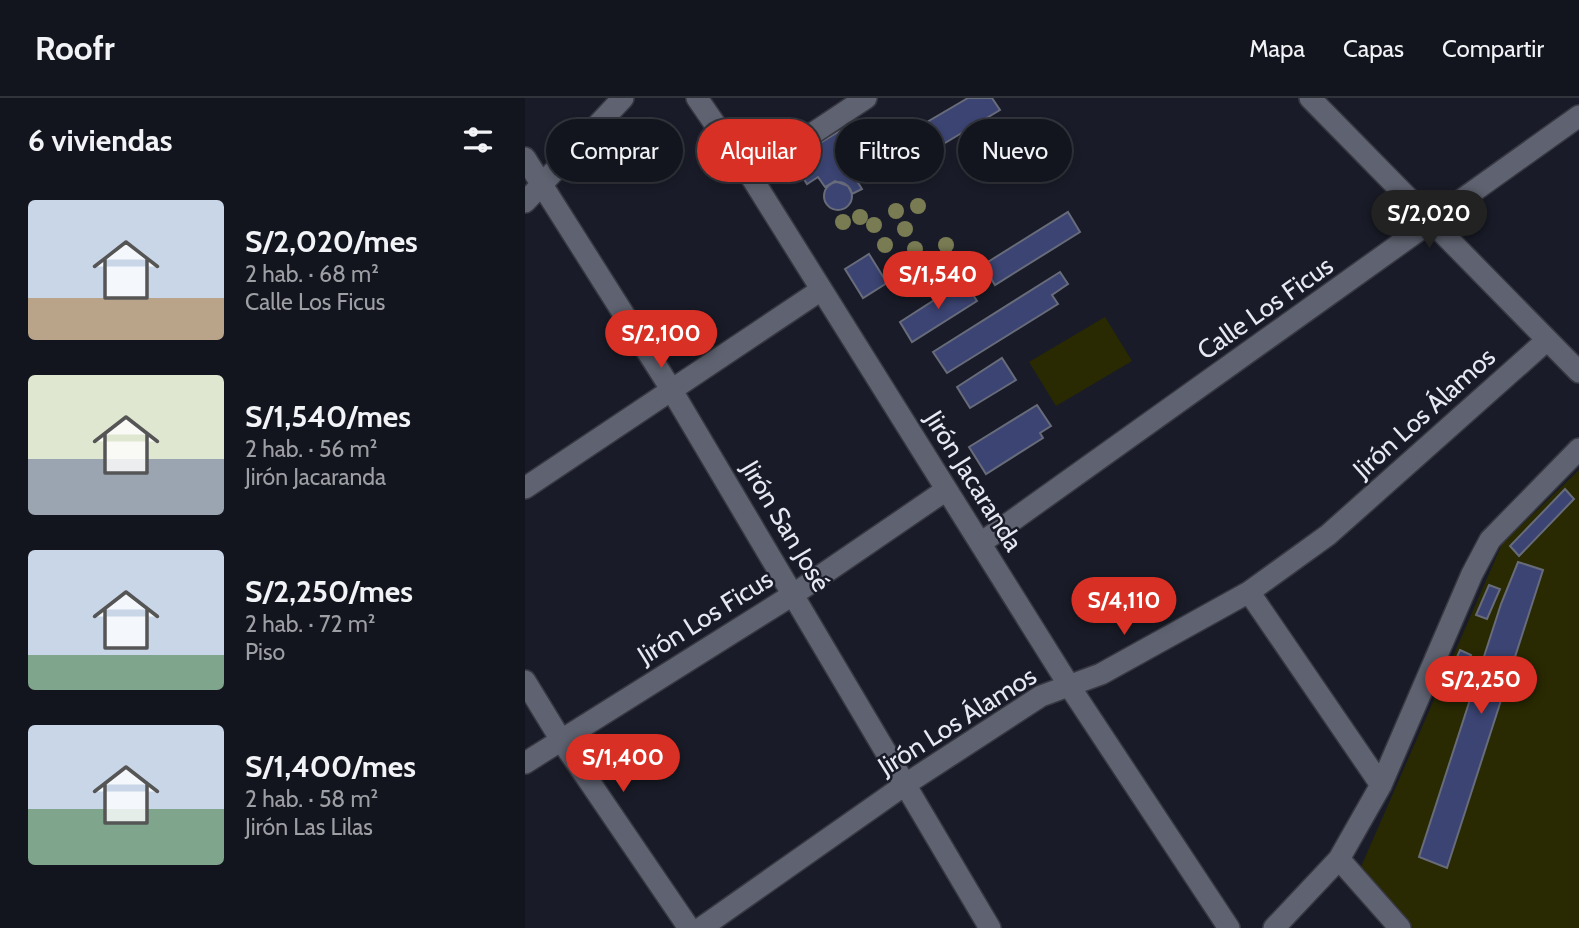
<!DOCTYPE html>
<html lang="es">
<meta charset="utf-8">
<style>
body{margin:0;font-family:Cabin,sans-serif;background:#20222b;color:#f1f3f6;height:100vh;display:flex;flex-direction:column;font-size:26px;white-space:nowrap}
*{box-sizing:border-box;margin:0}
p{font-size:23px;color:#9d9fa4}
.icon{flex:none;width:38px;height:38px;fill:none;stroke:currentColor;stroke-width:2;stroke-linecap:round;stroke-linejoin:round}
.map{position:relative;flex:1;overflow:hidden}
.details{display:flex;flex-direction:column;background:#13151e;width:525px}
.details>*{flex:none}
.guide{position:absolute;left:21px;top:21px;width:665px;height:63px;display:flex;gap:14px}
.price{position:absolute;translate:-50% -60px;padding:0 16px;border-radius:24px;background:#d93025;color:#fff;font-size:23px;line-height:46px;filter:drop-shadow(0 2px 4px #0008)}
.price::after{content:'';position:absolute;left:50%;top:42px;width:21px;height:16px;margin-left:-10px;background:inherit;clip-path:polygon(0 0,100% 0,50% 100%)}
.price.active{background:#222;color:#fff}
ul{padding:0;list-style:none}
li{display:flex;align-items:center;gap:21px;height:175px;padding:0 28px}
li span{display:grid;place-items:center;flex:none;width:196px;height:140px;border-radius:7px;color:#555}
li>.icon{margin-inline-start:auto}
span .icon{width:84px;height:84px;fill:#fffc;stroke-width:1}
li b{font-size:30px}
h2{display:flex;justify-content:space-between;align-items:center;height:84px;padding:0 28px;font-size:30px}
.tag{padding:0 24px;border-radius:32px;background:#13151e;box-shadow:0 4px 10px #0003,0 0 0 2px #32343c;font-size:24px;line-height:63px}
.tag.active{background:#d93025;color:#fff}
header{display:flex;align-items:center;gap:42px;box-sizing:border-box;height:98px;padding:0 35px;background:#13151e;border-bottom:2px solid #32343c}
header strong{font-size:33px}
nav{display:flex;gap:38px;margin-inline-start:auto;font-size:24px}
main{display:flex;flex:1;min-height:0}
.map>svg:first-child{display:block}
.green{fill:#292a02}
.building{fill:#3b4472;stroke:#686c7a;stroke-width:2}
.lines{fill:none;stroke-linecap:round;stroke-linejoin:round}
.minor-casing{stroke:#373842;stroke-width:24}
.minor{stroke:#5f6371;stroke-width:21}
.tree{fill:#797c53}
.labels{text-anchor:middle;stroke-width:5;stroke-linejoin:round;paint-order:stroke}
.street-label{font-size:26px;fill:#e7e9f2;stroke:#191c28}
</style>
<header>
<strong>Roofr</strong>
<nav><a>Mapa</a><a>Capas</a><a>Compartir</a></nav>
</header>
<main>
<section class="details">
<h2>6 viviendas<svg class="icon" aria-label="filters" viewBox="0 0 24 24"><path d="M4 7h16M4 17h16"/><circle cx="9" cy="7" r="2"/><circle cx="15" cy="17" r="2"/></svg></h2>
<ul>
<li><span style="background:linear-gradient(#c9d6e8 70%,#b9a48a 0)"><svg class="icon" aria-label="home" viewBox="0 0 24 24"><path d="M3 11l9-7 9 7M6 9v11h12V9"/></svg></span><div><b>S/2,020/mes</b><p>2 hab. · 68 m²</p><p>Calle Los Ficus</p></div></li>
<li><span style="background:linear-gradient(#dfe7d0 60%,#9aa5b1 0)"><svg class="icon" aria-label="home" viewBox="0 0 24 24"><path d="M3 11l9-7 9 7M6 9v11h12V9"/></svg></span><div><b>S/1,540/mes</b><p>2 hab. · 56 m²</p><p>Jirón Jacaranda</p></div></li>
<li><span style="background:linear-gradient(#c9d6e8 75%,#7fa58c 0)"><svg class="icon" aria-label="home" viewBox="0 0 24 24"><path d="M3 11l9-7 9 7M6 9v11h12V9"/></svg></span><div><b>S/2,250/mes</b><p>2 hab. · 72 m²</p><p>Piso</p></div></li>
<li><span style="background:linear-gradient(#c9d6e8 60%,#7fa58c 0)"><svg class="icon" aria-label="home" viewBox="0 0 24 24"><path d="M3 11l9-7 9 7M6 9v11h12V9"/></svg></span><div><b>S/1,400/mes</b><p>2 hab. · 58 m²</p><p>Jirón Las Lilas</p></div></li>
</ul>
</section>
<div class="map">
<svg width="1054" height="830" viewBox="0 0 1054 830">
<rect width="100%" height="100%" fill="#191c28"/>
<path class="green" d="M580,219L607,263L531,308L504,264Z
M1054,372V830H888L835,771L977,446Z"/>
<path class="building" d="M443,0H467L475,12L400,57L385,34Z
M356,21L369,43L324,70L337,91L327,96L323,88L310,83L300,89L293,79L282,86L267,62L328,25L334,34Z
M299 98a14 14 0 1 1 28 0a14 14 0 1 1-28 0Z
M543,114L555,134L470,187L458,167Z
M344,156L362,185L338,200L320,171Z
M535,174L543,186L527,197L533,206L422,275L408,254Z
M439,183L452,203L387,244L375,224Z
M477,260L491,282L445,310L432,289Z
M512,307L526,328L515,335L518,340L461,376L444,349Z
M1040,391L1049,401L994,458L985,448Z
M993,464L1018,472L922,770L894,759L976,506Z
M964,487L975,491L962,521L951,517Z
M935,552L946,557L933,587L922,582Z"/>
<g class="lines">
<g class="minor-casing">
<path id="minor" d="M172,0L225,77L545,589L704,830
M785,0L1054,274
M0,60L146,291L465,830
M225,77L341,0
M0,104L98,0
M0,390L296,192
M456,445L1054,18
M724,494L856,687
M0,583L36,642L164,830
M0,665L269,496L421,392
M814,761L875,830
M176,830L381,686L516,598L576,576L724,494L803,437L1021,243
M749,830L814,761L856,687L947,476L965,442L1054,351"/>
</g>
<use href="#minor" class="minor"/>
</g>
<g class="tree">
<circle cx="393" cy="108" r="8"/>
<circle cx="371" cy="113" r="8"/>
<circle cx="335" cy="119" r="8"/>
<circle cx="318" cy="124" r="8"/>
<circle cx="349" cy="127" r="8"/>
<circle cx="380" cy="131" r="8"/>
<circle cx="360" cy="147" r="8"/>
<circle cx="421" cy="147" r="8"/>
<circle cx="390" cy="151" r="8"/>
<circle cx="431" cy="164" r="8"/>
<circle cx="398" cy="166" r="8"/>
<circle cx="413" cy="175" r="8"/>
<circle cx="382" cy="189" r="8"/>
</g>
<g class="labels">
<g class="street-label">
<text transform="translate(740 210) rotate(-35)" y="9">Calle Los Ficus</text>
<text transform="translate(899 315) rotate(-42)" y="9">Jirón Los Álamos</text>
<text transform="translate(449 383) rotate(58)" y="9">Jirón Jacaranda</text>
<text transform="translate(261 428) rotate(59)" y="9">Jirón San José</text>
<text transform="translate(180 519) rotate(-32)" y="9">Jirón Los Ficus</text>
<text transform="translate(432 623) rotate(-32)" y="9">Jirón Los Álamos</text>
</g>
</g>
</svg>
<b class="price active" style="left:904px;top:152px">S/2,020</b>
<b class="price" style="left:413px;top:213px">S/1,540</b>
<b class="price" style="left:136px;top:272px">S/2,100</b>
<b class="price" style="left:599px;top:539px">S/4,110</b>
<b class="price" style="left:956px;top:618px">S/2,250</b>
<b class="price" style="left:98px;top:696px">S/1,400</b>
<div class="guide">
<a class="tag">Comprar</a>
<a class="tag active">Alquilar</a>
<a class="tag">Filtros</a>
<a class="tag">Nuevo</a>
</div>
</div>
</main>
